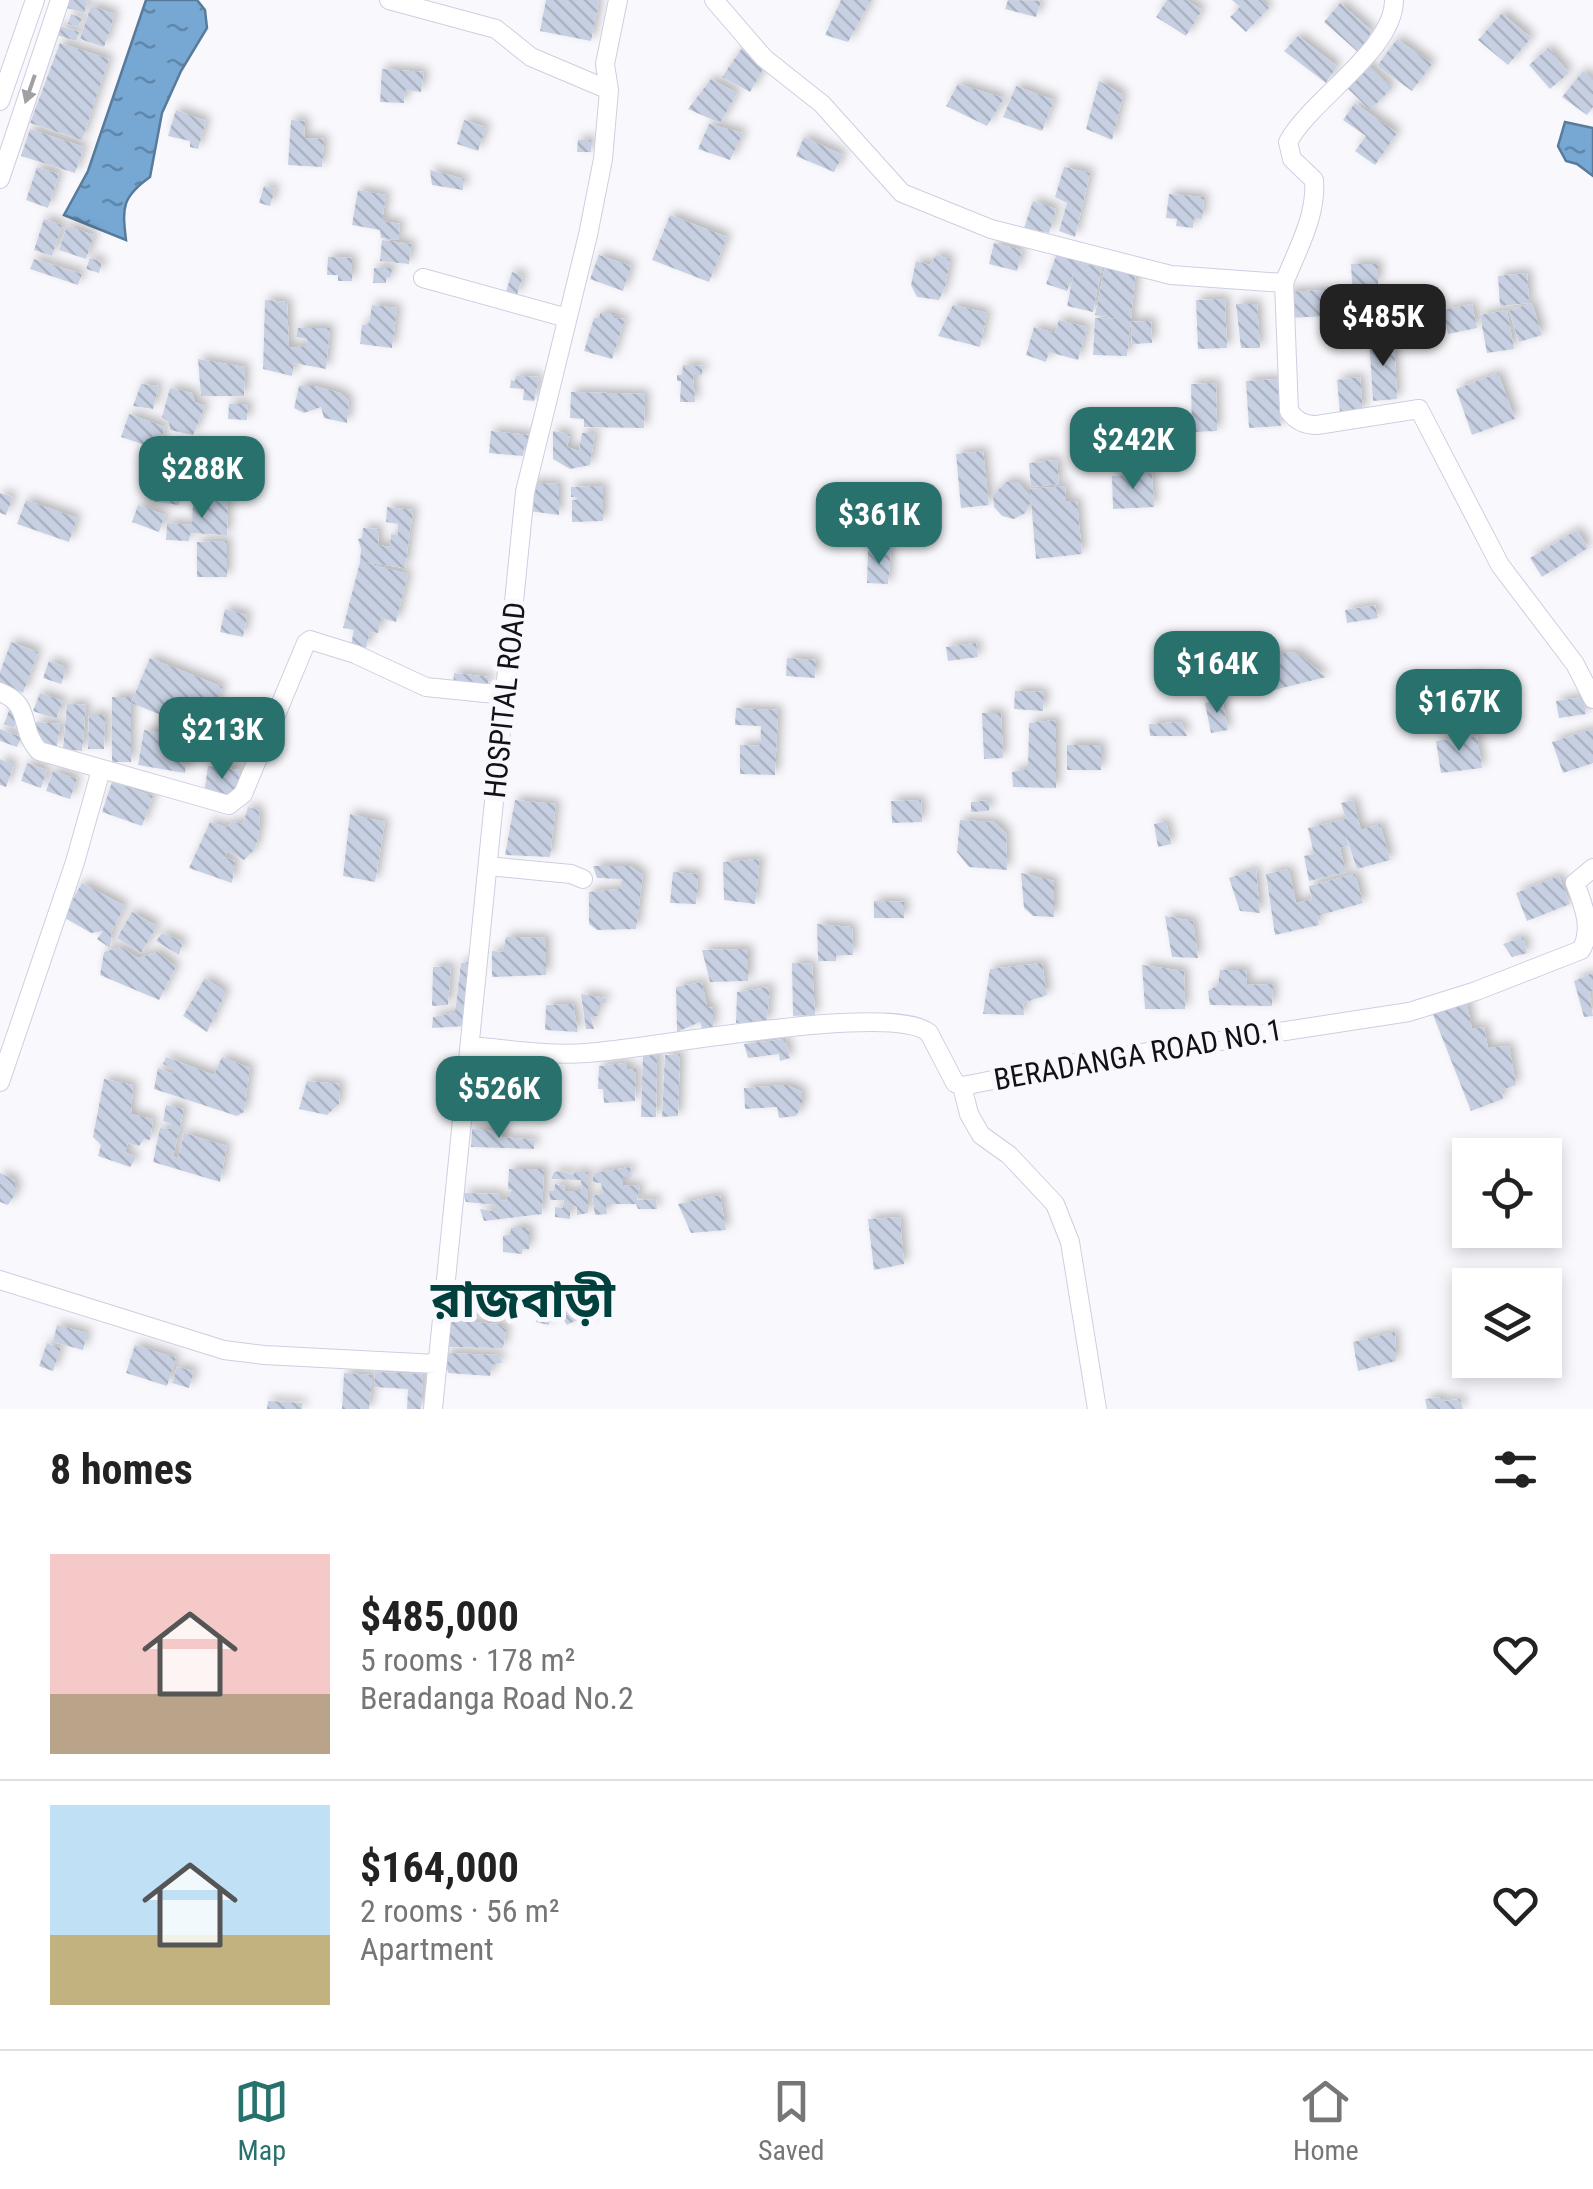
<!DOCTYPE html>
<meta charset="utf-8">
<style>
body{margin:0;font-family:"Roboto Condensed","Noto Sans Bengali",sans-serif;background:#f6f6f6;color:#222;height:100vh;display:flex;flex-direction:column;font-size:38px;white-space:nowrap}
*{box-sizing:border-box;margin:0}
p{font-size:32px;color:#767676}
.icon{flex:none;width:55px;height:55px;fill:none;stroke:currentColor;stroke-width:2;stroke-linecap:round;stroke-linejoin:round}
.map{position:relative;height:1409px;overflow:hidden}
.drawer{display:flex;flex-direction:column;background:#fff;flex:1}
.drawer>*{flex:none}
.controls{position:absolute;left:1452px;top:1138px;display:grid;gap:20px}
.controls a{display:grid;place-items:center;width:110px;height:110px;border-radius:0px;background:#fff;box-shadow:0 5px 15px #0003;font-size:50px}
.price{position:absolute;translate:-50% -85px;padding:0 22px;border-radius:20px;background:#28716c;color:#fff;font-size:32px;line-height:65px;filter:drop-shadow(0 2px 5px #0008)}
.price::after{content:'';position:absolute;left:50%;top:60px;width:30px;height:22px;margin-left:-15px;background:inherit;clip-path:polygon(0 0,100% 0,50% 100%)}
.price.current{background:#222;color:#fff}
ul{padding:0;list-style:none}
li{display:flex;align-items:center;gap:30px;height:250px;padding:0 50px}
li+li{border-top:2px solid #e0e0e0}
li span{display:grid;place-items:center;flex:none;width:280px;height:200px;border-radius:0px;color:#555}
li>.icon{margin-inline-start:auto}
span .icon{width:120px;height:120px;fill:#fffc;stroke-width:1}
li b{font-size:42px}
h2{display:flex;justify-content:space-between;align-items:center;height:120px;padding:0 50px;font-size:42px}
.dock{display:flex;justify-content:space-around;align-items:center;height:140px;border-top:2px solid #e0e0e0;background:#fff;font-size:28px;color:#767676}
.dock a{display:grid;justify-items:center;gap:5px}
.dock .current{color:#28716c}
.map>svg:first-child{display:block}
.water{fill:url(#water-ripples);stroke:#587b9b;stroke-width:2.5}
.building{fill:url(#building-back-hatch);filter:url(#shadow)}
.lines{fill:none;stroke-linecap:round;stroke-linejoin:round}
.minor-casing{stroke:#cecee2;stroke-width:20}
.minor{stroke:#fff;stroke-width:18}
.oneway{fill:#a0a0a3}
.labels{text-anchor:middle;stroke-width:10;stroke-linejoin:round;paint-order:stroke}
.street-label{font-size:30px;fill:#111218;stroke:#f9f9fd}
.town-label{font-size:50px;font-weight:bold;fill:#00413d;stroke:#f9f9fd}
</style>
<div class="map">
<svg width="1593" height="1409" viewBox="0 0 1593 1409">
<defs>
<pattern id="water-ripples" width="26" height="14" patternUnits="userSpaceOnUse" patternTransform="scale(2.5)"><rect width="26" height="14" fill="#76a8d3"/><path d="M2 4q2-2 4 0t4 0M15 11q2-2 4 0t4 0" fill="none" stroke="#5f87aa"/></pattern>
<pattern id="building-back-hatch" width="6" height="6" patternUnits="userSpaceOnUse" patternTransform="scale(2.5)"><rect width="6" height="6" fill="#c7d0e2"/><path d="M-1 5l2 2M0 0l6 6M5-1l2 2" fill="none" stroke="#aab2c1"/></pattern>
<filter id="shadow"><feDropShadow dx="4.5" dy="-4.5" stdDeviation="5" flood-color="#0004"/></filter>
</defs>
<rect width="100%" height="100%" fill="#f9f9fd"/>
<path class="water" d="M146,0H197L205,10L207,28L181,71L162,113L150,177C122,197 122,207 126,240L64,215L88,171Z
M1565,122L1593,128V176L1577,164L1566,161L1558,146Z"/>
<path class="building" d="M69,0H88L84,13L67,8Z
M546,0H599L591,41L540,31Z
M841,0H871L848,42L825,35Z
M1008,0L1041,1L1036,17L1005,9Z
M1167,0H1186L1202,10L1186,36L1156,17Z
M1232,0H1261L1269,8L1246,32L1230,17L1240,7Z
M1340,3L1372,31L1359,53L1324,22Z
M91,6L115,14L104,47L80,39Z
M1502,13L1531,38L1508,65L1478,40Z
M71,14L82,18L78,27L68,24Z
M60,26L79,32L76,41L57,35Z
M1298,36L1337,66L1326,83L1284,51Z
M1397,39L1432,64L1412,91L1377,66Z
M60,43L109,59L82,140L30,123Z
M742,48L763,69L750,92L722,77Z
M1548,48L1569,73L1550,89L1529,65Z
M1365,62L1392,88L1370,110L1343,84Z
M382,69L424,72L421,92L405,90L404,103L380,102Z
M1583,71L1593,79V107L1587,115L1562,97Z
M711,79L737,93L720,123L688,109Z
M1099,81L1123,95L1112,140L1086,129Z
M958,84L1004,98L987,126L946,106Z
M1016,86L1054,100L1042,131L1003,117Z
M1355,103L1397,133L1375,165L1355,151L1366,136L1343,120Z
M176,110L206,121L198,149L190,147V141L168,136Z
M291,120L305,121L304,138L324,139L322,167L288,165Z
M464,120L486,127L478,151L457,144Z
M709,124L743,133L730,160L698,149Z
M30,129L84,147L75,173L21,156Z
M804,137L843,155L834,172L796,156Z
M578,140H591V152H577Z
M37,167L59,174L48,208L26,200Z
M1064,167L1090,173L1075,237L1059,231L1067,203L1055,197Z
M430,170L464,179L463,190L432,185Z
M264,186L275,189L270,206L259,203Z
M358,190L386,195L382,221L400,224L398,240L381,238L380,230L352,225Z
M1169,194L1204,197L1202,219L1194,218L1193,228L1176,226L1177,219L1166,218Z
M1033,201L1056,209L1049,233L1024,228Z
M670,215L727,237L709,282L652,260Z
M44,219L62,225L52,256L34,250Z
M67,226L94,235L86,259L59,250Z
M382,240L411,244L409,264L380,261Z
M994,243L1022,250L1017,271L989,264Z
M1057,253L1078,260L1076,262L1102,268L1093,312L1067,306L1075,267L1067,291L1046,284Z
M599,255L631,266L623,291L590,279Z
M936,255L950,259L945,287L939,300L917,297L911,285L916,261L930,265Z
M328,257L352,258V281H338V275H327Z
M90,258L102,262L99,273L86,269Z
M34,259L82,274L78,285L30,269Z
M1351,264H1378V284H1352Z
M1105,266L1136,271L1127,356L1093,355L1095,318L1119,319L1095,315Z
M374,268H392L391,277H386V283H373Z
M512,272L523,276L517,295L506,292Z
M1527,273L1529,303L1500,306L1498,276Z
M1326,290L1328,316L1288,318L1286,292Z
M1225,299L1227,348L1198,349L1196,300Z
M265,300L287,302L289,348L306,346L307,339L296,337L298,328H330L326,369L294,363L292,376L263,369Z
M1532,303L1542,335L1519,342L1509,311Z
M1236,304H1257L1260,348H1241Z
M1472,304L1477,328L1448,334L1443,310Z
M372,305L397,308L392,348L360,344L362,325L369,324Z
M953,305L987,313L980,347L938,336Z
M1507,310L1514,349L1487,353L1480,315Z
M600,313H614V318L625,319L612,359L584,351L594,318H600Z
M1059,320L1087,327L1078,360L1049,352L1046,362L1026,355L1034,327L1055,333Z
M1151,321L1152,343L1132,344L1131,322Z
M1394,337L1397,399L1373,401L1369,339Z
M198,359L245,367L244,396H201Z
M683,365L703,366L702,375H693L695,402H680L681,381H677V375H682Z
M1498,373L1515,419L1472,435L1456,389Z
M516,376L539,377L534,401L523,400L524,389L510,388L511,380L515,381Z
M1360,377L1363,411L1340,413L1337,380Z
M1277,379L1281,426L1249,428L1246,381Z
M1216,383L1217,431L1192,432L1191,384Z
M141,384L159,386L153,409L133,406Z
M299,386H315L340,393L349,401L347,423L324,418L321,407L304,413L294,408Z
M170,388L192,393L195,402L205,406L193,435L170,430L169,422L162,417Z
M571,392L645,394L644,428L584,427V419L570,418Z
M229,404H248L247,420L228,419Z
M129,414L165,427L157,449L121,437Z
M491,431L530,435L529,448L524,447L523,456L489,453Z
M553,431L570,434L567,447L579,451L582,433H595L590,465L570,469L553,459Z
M983,451L989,505L961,508L956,454Z
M1057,460L1059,484L1031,487L1029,463Z
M156,466L184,474L179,505L149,501Z
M1152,474L1154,507L1113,509L1112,476Z
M1006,482H1018L1030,496V489L1065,486L1066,502L1077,501L1082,554L1036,559L1031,501L1025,513L1014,519L1002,516L994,507L993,495Z
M530,483L559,484V515L529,511Z
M603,486V521L572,522V500H577V497H571V487Z
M0,493L13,497L6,515L0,513Z
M26,500L77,518L69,542L17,524Z
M193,500L228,502L227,535L190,533L189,541L166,540L167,523L192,525Z
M138,505L165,515L159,532L132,522Z
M387,507L413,510L405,568L363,562L408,574L396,622L381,618L378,633L370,632L366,648L351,645L354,630L343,628L360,562L361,549L358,539L362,538L363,528L379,529L378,545L390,547L391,534L398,535V524L386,522Z
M1577,530L1588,548L1542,577L1530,558Z
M227,541V577H197V542Z
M868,550H891L888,584L867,583Z
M1375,605L1378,618L1347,623L1345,610Z
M225,609L247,615L243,637L220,632Z
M11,642L38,652L23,693L0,685V672Z
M976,643L978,657L948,661L946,647Z
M1218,645L1225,673L1192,682L1185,654Z
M1296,652L1326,677L1274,690L1272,684L1247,691L1246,681L1259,680L1256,671L1271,665L1269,655Z
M150,658L223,687L204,732L131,703V762H112V697H131V703Z
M787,658L816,660L815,678L786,676Z
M49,661L67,667L61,684L43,678Z
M454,673L490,677L486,688L453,685Z
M1479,675L1487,699L1462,706L1455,683Z
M1015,691L1044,692L1043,711L1014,709Z
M40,693L63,701L56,719L33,711Z
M1583,697L1586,714L1559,718L1556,701Z
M1222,699L1228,730L1211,733L1205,703Z
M67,704L86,705L82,751L63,749Z
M11,705L21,709L14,728L4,724Z
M736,708L778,710L775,775L740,774V745L760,746L761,726L735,725Z
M982,713H1001L1003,758L984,759Z
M89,715H105L104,749H88Z
M1056,720V788L1013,787L1012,772L1028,769L1029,723Z
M36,722L60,724L57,746L34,744Z
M1181,722L1187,736H1150L1149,724Z
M0,729L21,737L17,747L0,741Z
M1593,729V763L1563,773L1552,742Z
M144,730L190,738L185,773L138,765Z
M1477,736L1482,768L1441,773L1436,741Z
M1067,745H1101V770H1067Z
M0,759L14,765L6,787L0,785Z
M27,763L47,770L41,788L21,781Z
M208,766L240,770L237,798L204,794Z
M53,771L77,779L70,799L46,791Z
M112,782L153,796L142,826L102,812Z
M515,800L556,804L550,857L505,855Z
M921,800L922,822L892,823L891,801Z
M990,800L989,811L971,812V802Z
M1353,800L1361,830L1380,824L1390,860L1357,869L1345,833L1348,846L1340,848L1346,872L1309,881L1304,856L1314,854L1308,828L1346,819L1341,803Z
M248,807L259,810L260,828L255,849L244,860L228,851L224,857L235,861L232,883L189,868L210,822L226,827L233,822L243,824Z
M350,814L385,822L375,882L343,876Z
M960,820L994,822L1006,833L1007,870L969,867L957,852Z
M1166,821L1171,844L1158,847L1154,824Z
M760,859L755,904L724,900L723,862Z
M593,866H630L643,875L636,929L597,930L589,924V892L620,889L622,879L597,878Z
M1256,869L1260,913L1240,911L1229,878Z
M1289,869L1296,903L1312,899L1309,886L1355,874L1363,903L1317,916L1319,925L1275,935L1266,874Z
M673,872L698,874L696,904L670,903Z
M1021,873L1054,881V917L1033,916L1024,908Z
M1559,876L1570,904L1527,921L1516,893Z
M82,883L125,906L112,931L110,948L97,939L103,931L91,933L63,917Z
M874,901L904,902V918H874Z
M132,912L157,926L141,953L117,938Z
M1165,916L1193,921L1198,958L1172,957Z
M817,924L852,927L853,955H836V961H818Z
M162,933L183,942L179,955L156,941Z
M506,937L546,938V975L492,977V951L503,952Z
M1523,937L1527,953L1512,957L1503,944Z
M121,947L138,958L157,952L176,967L159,1000L100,975L104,952Z
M748,949V981L710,982L702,950Z
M471,962L465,1026L432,1028L433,1017L455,1013L461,963Z
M792,963L812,964L815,1015L793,1016Z
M1042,963L1047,995L1023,1003L1024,1015L983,1014L990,969Z
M1142,965L1184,971L1185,1009H1145Z
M451,966L448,1005L432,1006L433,967Z
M1220,970H1246L1247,985L1273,984L1272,1006L1210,1005L1208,991L1218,985Z
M1593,973V991H1589L1593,1016L1584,1017L1574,981Z
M205,978L226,992L207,1032L183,1016Z
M702,982L707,1007L713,1008V1028L703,1031L700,1022L677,1032L676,987Z
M770,987L767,1022L736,1023L737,992Z
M581,994L606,998V1003L598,1005V1016L591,1017L594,1029H586Z
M1466,999L1472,1029L1484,1027L1488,1048L1509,1046L1516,1085L1501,1090L1503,1099L1471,1111L1432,1012Z
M573,1004L578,1032L545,1030L546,1005Z
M785,1039L790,1058L780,1061L779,1054L748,1058L744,1044Z
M643,1054H657L656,1117H641Z
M680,1054L678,1116L662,1117L665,1055Z
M166,1057L214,1075L222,1057L250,1068L244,1112L237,1116L154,1089L158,1068L173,1074L175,1070L163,1064Z
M627,1063V1070L636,1069L635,1101L604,1103L603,1089H598L599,1066Z
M104,1079L133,1085L131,1114L153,1119L150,1140L144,1139L139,1146L128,1143L125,1152L136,1158L130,1167L98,1156L101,1145L93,1137Z
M307,1081L340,1084L339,1104L327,1115L299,1109Z
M787,1085L802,1092V1105L796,1116L779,1118L777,1107L745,1109L744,1088Z
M166,1105L184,1109L173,1157L178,1159L184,1133L227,1146L220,1182L153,1162L160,1128L170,1129L171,1124L163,1121Z
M472,1129L502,1132V1137L535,1140L534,1149L471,1147Z
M630,1167L631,1177H623V1186L640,1185L637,1200L656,1199L657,1209H638L636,1204H606L607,1214L595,1215L592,1196L603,1193L601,1183L592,1182L594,1173Z
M509,1169H544L542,1214L484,1221L480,1209L497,1212V1205L466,1202L463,1193L500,1194V1200L505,1201L512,1190L508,1189Z
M562,1171L573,1175L575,1172H588V1213L577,1215V1207L570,1204V1219L555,1217V1207L563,1208L564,1200H550L549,1191H554L555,1184L564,1186L565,1191H582L581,1180L551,1179L554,1172Z
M0,1173L14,1180L17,1191L8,1205L0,1202Z
M720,1195L726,1230L691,1233L678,1204Z
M900,1217L904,1264L874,1270L868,1219Z
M511,1228H529V1249H522V1254L503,1252V1236L511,1234Z
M461,1295L504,1298L503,1316H458L457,1301L462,1303Z
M537,1295L600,1298L597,1319L581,1318L567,1325L561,1316L550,1315L549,1325L536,1322Z
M512,1296H530L529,1306L512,1308Z
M451,1320L499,1324L506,1330L503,1348L449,1347Z
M57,1325L87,1333L83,1350L53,1342Z
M1395,1332L1396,1361L1358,1371L1353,1342Z
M47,1343L61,1348L53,1371L39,1366Z
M135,1345L176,1358L167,1386L126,1373Z
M444,1353L499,1355L502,1363L493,1364L490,1376L448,1373Z
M177,1367L194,1371L189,1388L172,1383Z
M375,1372L423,1374L421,1409H407L408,1389L374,1387Z
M344,1373L372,1375L369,1409H342Z
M1442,1397L1444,1401L1460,1399L1463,1409H1427L1425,1399Z
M268,1401L302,1403V1409H267Z"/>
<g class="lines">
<g class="minor-casing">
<path id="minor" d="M389,0L496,29L531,57L609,90
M714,0L764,58L822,104L902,193L991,229L1171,275L1284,283L1289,411C1296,421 1304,425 1317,425L1419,409L1500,565L1575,664L1593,699
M0,101L35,0
M0,179L60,0
M423,278L567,318
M1284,283C1297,250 1317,216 1314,180L1292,159L1288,142C1312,98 1394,50 1394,0
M0,692C33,705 18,728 39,751L229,805L243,794L306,643L310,640L355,654L426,687L505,695
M488,866L571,874L583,879
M470,1046C508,1049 548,1056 586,1053C645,1050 891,1001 929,1033L955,1083L962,1086L978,1083L1070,1064L1409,1012L1476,991L1581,950C1593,930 1584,906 1575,883L1593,868
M0,1082L75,862L101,770
M962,1086L969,1114L981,1135L1009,1155L1055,1204L1070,1242L1097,1409
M0,1280L224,1350L264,1355L437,1364
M433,1409L525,492L588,235L603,159L609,90L605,64L618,0"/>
</g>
<use href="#minor" class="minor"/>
</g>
<defs><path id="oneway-solid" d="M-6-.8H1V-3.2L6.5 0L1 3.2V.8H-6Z" transform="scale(2.5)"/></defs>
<use class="oneway" href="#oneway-solid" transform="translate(30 89) rotate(109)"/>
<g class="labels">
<g class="street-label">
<text transform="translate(505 700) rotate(-84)" y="10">HOSPITAL ROAD</text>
<text transform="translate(1138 1055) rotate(-10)" y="10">BERADANGA ROAD NO.1</text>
</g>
<g class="town-label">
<text x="523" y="1317">রাজবাড়ী</text>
</g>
</g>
</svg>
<div class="controls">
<a><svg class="icon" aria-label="locate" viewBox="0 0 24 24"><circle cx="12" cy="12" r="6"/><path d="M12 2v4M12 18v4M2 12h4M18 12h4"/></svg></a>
<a><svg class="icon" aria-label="layers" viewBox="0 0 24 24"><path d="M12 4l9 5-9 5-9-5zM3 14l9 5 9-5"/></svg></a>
</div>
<b class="price current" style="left:1383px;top:369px">$485K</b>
<b class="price" style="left:1133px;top:492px">$242K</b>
<b class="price" style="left:202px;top:521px">$288K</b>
<b class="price" style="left:879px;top:567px">$361K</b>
<b class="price" style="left:1217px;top:716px">$164K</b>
<b class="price" style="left:1459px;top:754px">$167K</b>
<b class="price" style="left:222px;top:782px">$213K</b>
<b class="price" style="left:499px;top:1141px">$526K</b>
</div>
<section class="drawer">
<h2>8 homes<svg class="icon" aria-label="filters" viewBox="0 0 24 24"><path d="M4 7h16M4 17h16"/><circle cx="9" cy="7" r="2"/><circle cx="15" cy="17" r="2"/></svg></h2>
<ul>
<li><span style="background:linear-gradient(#f6c9c9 70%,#b9a48a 0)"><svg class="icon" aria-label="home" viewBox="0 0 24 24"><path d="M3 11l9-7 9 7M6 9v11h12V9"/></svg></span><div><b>$485,000</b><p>5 rooms · 178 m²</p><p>Beradanga Road No.2</p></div><svg class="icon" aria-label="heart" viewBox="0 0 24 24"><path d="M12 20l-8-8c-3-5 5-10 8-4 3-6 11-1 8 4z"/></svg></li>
<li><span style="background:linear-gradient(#bfe0f5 65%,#c2b280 0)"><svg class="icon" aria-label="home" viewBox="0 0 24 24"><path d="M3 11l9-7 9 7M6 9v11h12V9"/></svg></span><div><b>$164,000</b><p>2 rooms · 56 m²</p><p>Apartment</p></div><svg class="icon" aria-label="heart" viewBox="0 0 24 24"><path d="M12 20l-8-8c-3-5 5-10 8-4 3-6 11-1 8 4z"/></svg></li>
</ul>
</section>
<nav class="dock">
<a class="current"><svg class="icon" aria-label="map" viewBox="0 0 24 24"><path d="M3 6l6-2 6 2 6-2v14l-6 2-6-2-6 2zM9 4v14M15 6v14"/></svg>Map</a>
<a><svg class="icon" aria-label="saved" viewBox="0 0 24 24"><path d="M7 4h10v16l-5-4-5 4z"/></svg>Saved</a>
<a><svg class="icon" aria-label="home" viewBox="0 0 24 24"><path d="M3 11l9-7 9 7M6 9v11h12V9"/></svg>Home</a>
</nav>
